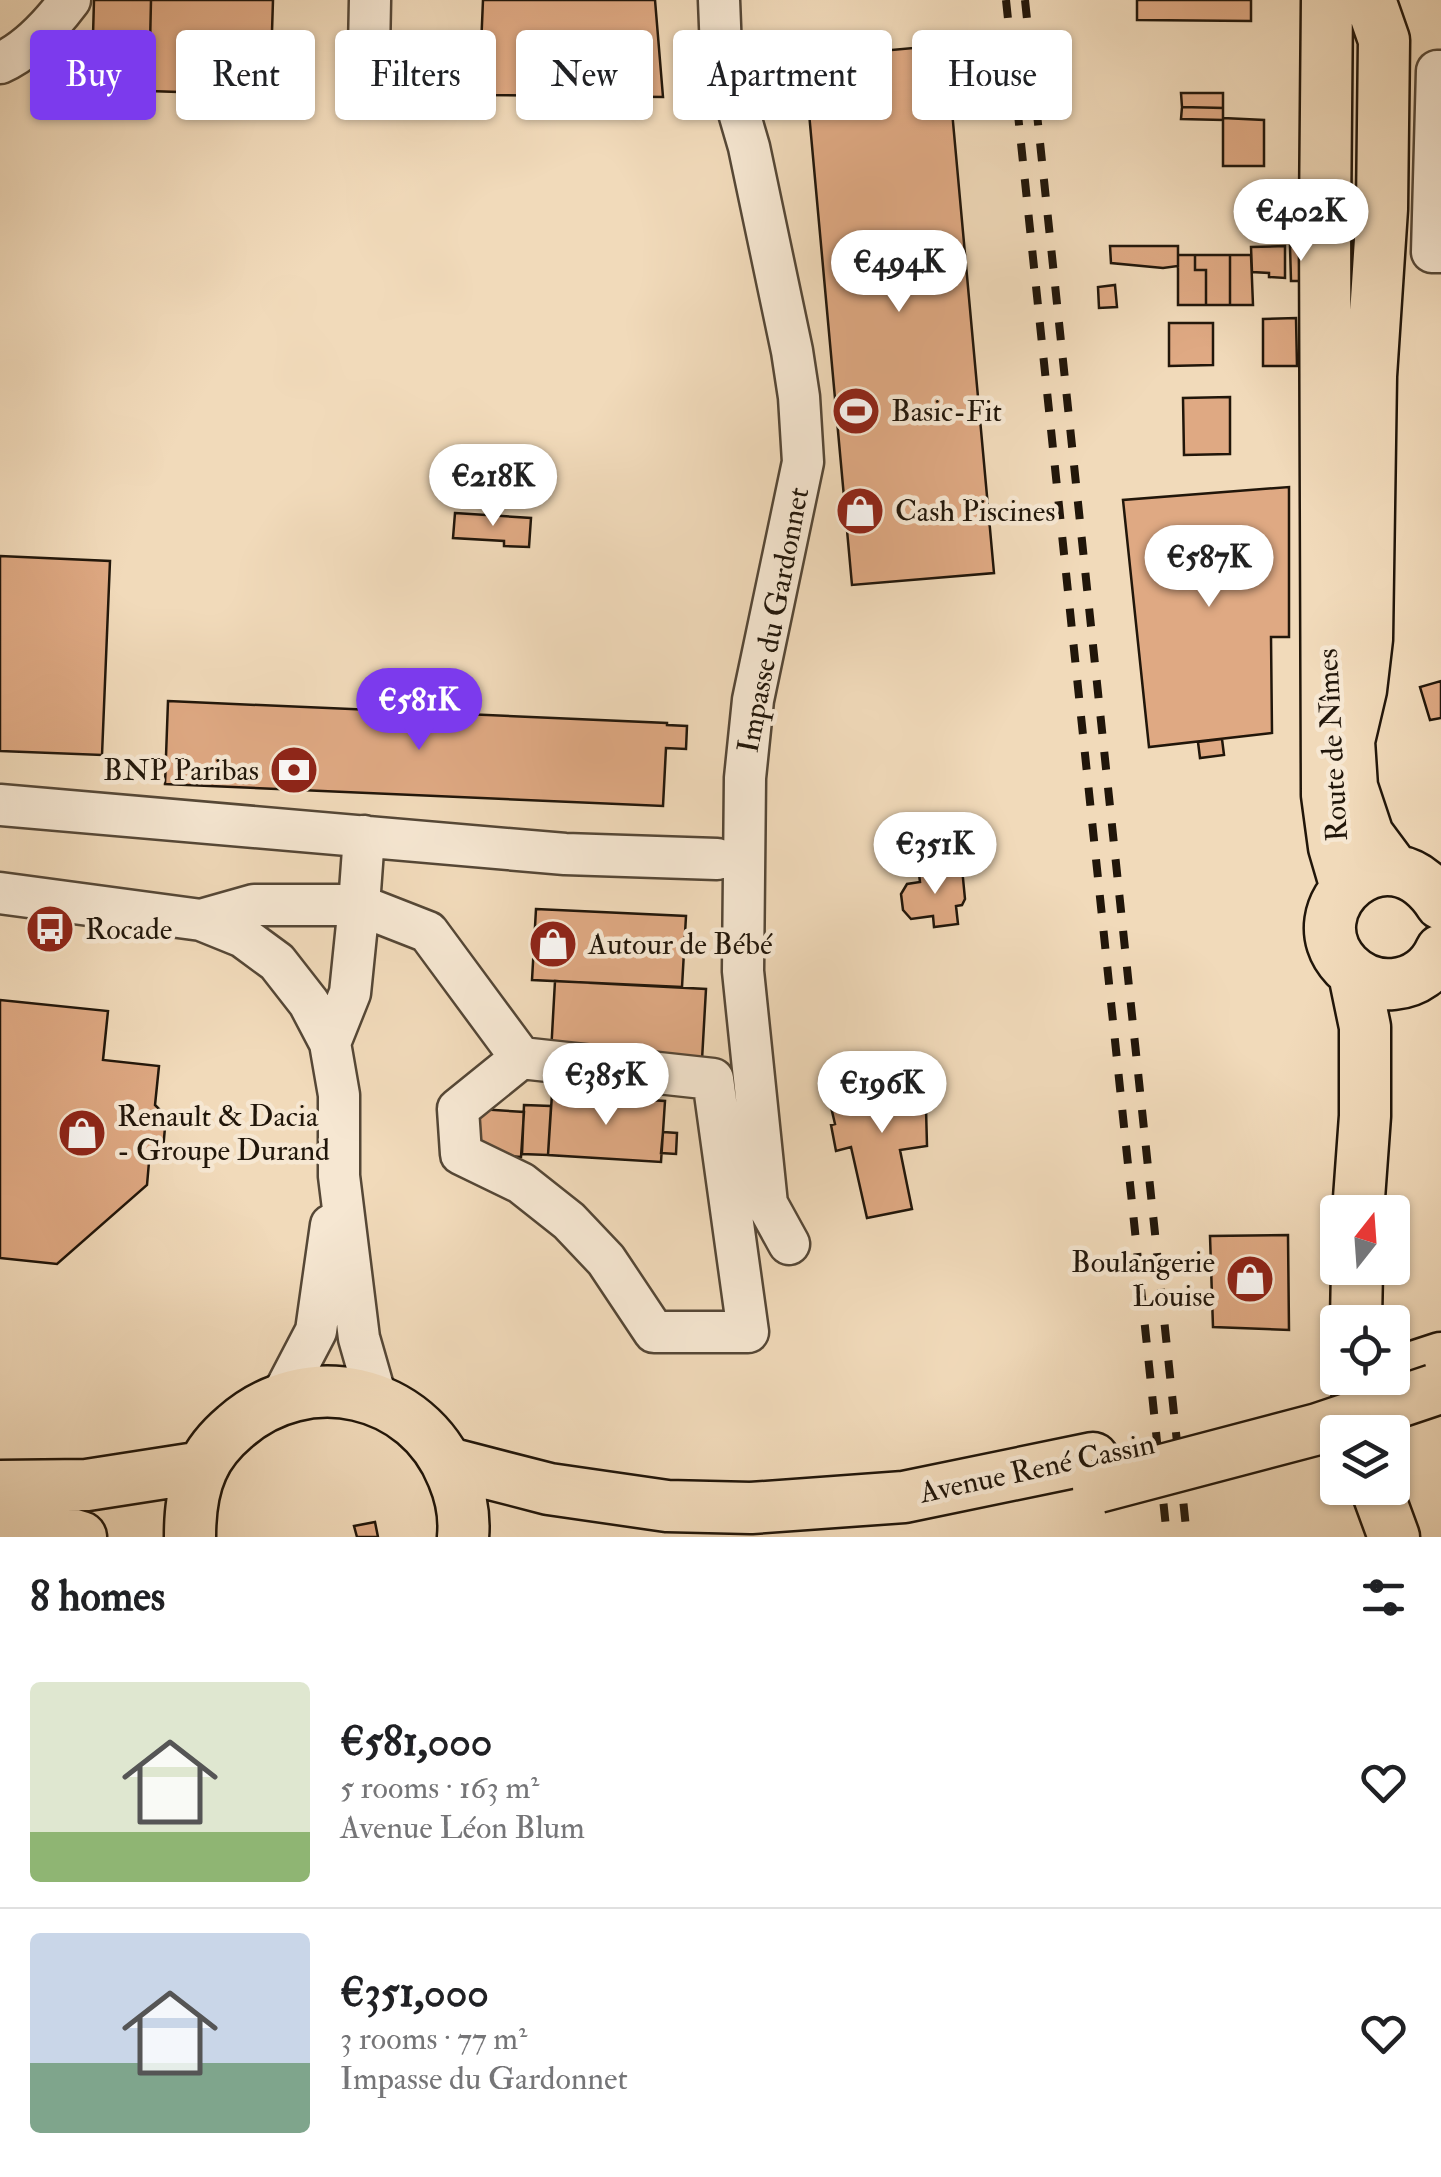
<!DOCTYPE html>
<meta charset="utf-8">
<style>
body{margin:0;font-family:"IM FELL Double Pica",serif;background:#f6f6f6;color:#202124;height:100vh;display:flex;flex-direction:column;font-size:38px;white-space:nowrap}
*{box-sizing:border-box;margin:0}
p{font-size:32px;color:#757577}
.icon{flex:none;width:55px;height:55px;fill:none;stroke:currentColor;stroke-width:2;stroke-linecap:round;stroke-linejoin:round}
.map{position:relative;height:1537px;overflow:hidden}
.sheet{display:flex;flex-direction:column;background:#fff;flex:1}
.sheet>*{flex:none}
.top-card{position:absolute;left:30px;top:30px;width:1382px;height:90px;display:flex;gap:20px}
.needle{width:65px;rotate:17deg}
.fabs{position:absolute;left:1320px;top:1195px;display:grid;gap:20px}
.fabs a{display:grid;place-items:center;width:90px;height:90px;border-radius:10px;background:#fff;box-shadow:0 2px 8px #0004;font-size:50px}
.price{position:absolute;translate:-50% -85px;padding:0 22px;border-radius:35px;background:#fff;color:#222;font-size:32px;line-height:65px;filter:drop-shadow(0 2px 5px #0008)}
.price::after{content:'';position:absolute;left:50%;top:60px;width:30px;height:22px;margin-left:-15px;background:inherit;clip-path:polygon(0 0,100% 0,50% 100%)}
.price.active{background:#7c3aed;color:#fff}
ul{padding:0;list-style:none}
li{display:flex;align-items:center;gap:30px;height:250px;padding:0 30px}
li+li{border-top:2px solid #e0e0e0}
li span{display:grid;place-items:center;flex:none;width:280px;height:200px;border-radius:10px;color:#555}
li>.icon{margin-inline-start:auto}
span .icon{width:120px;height:120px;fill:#fffc;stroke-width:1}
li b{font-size:42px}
h2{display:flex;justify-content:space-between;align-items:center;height:120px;padding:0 30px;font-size:42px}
.chip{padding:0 35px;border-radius:10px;background:#fff;box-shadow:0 2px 8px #0004;font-size:35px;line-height:90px}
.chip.active{background:#7c3aed;color:#fff}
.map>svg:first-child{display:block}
.building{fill:#dfa983;stroke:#21160a;stroke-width:2.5}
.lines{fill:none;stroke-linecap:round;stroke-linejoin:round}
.minor-casing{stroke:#554736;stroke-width:45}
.major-casing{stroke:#21160a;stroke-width:55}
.minor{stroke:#f6e7d2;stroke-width:40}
.major{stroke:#f1daba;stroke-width:50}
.rail{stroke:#21160a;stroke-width:8;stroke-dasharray:18 18;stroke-linecap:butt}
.major-bridge-casing{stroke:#21160a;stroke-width:55;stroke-linecap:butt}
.major-bridge{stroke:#f1daba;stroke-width:50}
.labels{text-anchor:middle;stroke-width:9;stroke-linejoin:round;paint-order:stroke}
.poi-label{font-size:30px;fill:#21160a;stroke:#f6e7d2;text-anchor:start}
.street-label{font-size:30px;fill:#21160a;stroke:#f6e7d2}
</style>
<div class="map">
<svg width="1441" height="1537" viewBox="0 0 1441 1537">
<rect width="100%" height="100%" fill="#f1daba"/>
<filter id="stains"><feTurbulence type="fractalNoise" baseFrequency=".002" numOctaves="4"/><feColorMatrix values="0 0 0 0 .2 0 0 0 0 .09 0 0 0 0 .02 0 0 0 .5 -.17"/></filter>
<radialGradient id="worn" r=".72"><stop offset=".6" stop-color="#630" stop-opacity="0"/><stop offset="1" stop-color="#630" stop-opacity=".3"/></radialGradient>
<path class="building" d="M94,0H151L149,91L48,88L49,34L93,36Z
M151,0H273L270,95L149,91Z
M483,0H655L663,97L479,95Z
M1137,0H1251V21L1137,20Z
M946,45L994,573L852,585L804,58Z
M1181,93H1223V108L1182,107Z
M1182,107L1223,108V120L1181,119Z
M1223,118L1264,120V166H1223Z
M1110,246H1178V266L1163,268L1111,263Z
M1285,246V278L1269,277V273L1252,272L1251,247Z
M1290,246L1311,247V281H1291Z
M1178,255H1195V270H1206V305H1178Z
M1195,255H1230V305H1206V270H1195Z
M1230,255H1251L1253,305H1230Z
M1115,285L1117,307L1099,308L1098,287Z
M1296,318L1297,366H1263V319Z
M1169,323H1213V365L1169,366Z
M1230,397V454L1184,455L1183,398Z
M1289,487V637H1271L1272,733L1149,747L1123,500Z
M455,513L531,518L529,547L504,546V541L453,538Z
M0,556L110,561L102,755L0,751Z
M1441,681V718L1430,720L1420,687Z
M168,701L667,723V725L687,726L686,749L666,748L663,806L165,784Z
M1222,739L1224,755L1200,758L1198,742Z
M962,868L965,899L962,905L956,906L958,924L934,927L933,916L911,919L903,910L901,894L907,884L920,882L919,874Z
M536,909L686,916L682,987L532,980Z
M555,981L706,989L702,1060L551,1053Z
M0,1000L108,1011L103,1060L159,1066L155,1105L166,1116L163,1150L149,1162L147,1185L57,1264L0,1258Z
M925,1071L927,1146L900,1150L912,1209L867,1218L851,1147L836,1151L831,1125L835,1124L828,1094L839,1092L838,1090Z
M552,1094L665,1101L661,1162L548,1155Z
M524,1105L551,1106L548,1155L522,1154Z
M479,1109L524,1112L521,1157L477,1154Z
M663,1132L677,1133L676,1154L661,1153Z
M1288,1235L1289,1330L1213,1327L1210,1236Z
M375,1522L378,1537H357L354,1526Z"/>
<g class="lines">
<g class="minor-casing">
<path id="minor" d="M719,0L721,51L749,147L792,351L799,397L803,462L753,700L745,778L743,971L767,1204L789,1244
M369,51L370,0
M0,63C28,51 52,24 70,0
M1441,71H1437L1432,252H1441
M0,805L565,854L717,859
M364,836L359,905L428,932L521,1058L458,1109L461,1154L521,1183L569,1221L606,1260L654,1332H748L713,1079L521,1058
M0,893L201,920L243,937L277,962L309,1003L330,1043L339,1095V1176L359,1338L377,1401
M201,920L254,905H359L350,993L330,1043
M281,1398L316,1331L331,1225"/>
</g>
<g class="major-casing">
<path id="major" d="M1327,0L1325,219L1327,795L1334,847L1346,888
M1370,0L1384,40L1382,209L1371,376L1367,639L1361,690L1349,741L1352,787L1368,835L1394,870
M1441,904C1387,821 1292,909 1346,966C1359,979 1375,986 1394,984C1415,982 1432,970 1441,950
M1354,974L1365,1027V1116L1358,1212
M1356,1322L1357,1268
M1392,1374L1441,1358
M1357,1378L1359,1432
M448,1463L549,1489L667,1506L751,1508L904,1497L1093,1458
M0,1486L87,1485L203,1467
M1376,1488L1394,1537
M0,1513L81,1537
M190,1537C190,1513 192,1491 202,1469C209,1453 222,1438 235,1427C306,1364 418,1388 453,1477C461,1496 465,1516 463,1537"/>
</g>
<use href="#minor" class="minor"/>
<use href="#major" class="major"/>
<path class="rail" d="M1006,0L1167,1537
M1025,0L1187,1537"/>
<g class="major-bridge-casing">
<path id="major-bridge" d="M1098,1487L1318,1429L1434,1390"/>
</g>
<use href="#major-bridge" class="major-bridge"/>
</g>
<defs>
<g id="stadium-disc" transform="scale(2.5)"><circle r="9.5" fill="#8f2418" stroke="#f6e7d2"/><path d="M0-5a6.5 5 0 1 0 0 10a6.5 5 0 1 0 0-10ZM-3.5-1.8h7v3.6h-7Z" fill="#fff"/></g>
<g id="shop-disc" transform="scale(2.5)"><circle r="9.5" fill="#8f2418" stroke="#f6e7d2"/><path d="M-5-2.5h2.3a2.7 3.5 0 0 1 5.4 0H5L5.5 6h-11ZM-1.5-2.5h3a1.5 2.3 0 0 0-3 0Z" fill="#fff"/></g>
<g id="bank-disc" transform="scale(2.5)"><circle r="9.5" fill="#8f2418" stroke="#f6e7d2"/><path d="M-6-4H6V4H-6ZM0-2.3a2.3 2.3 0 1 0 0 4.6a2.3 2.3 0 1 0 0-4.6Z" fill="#fff"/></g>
<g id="bus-disc" transform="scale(2.5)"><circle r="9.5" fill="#8f2418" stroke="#f6e7d2"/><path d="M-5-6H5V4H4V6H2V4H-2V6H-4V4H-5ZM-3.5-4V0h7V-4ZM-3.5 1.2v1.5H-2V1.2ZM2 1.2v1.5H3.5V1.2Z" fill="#fff"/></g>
</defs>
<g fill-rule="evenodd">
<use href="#stadium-disc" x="856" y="411"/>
<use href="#shop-disc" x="860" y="511"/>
<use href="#bank-disc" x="294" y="770"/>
<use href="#bus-disc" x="50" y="929"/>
<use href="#shop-disc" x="553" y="944"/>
<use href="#shop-disc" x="82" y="1133"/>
<use href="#shop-disc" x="1250" y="1279"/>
</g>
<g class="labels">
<g class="poi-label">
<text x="891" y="421">Basic-Fit</text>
<text x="895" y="521">Cash Piscines</text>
<text x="259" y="780" text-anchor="end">BNP Paribas</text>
<text x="85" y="939">Rocade</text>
<text x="588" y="954">Autour de Bébé</text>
<text x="117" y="1126">Renault &amp; Dacia<tspan x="117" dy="34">- Groupe Durand</tspan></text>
<text x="1215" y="1272" text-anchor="end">Boulangerie<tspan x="1215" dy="34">Louise</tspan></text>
</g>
<g class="street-label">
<text transform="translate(773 620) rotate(-79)" y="10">Impasse du Gardonnet</text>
<text transform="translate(1332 745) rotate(-93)" y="10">Route de Nîmes</text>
<text transform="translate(1037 1468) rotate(-12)" y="10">Avenue René Cassin</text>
</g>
</g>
<rect width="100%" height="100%" filter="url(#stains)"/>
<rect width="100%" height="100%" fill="url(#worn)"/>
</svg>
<div class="fabs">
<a><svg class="needle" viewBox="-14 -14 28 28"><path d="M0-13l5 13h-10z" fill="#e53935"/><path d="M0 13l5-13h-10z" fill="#757577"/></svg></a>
<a><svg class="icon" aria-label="locate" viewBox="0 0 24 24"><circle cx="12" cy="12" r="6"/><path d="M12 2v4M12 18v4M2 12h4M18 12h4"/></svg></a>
<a><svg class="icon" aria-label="layers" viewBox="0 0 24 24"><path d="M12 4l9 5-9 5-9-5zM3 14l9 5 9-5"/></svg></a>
</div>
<b class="price" style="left:1301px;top:264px">€402K</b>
<b class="price" style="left:899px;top:315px">€494K</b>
<b class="price" style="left:493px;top:529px">€218K</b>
<b class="price" style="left:1209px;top:610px">€587K</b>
<b class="price active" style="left:419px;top:753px">€581K</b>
<b class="price" style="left:935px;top:897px">€351K</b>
<b class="price" style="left:606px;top:1128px">€385K</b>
<b class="price" style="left:882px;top:1136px">€196K</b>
<div class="top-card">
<a class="chip active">Buy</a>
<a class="chip">Rent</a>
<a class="chip">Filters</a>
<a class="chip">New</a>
<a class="chip">Apartment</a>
<a class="chip">House</a>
</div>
</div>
<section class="sheet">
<h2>8 homes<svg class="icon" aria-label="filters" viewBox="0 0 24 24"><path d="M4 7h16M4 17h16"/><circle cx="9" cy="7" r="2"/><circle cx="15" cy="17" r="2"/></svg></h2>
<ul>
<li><span style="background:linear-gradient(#dfe7d0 75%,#8fb573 0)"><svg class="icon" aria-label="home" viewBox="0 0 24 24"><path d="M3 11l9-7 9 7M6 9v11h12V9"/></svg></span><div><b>€581,000</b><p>5 rooms · 163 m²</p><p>Avenue Léon Blum</p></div><svg class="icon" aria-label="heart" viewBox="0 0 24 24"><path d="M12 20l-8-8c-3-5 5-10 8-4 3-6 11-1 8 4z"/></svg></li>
<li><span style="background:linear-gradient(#c9d6e8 65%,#7fa58c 0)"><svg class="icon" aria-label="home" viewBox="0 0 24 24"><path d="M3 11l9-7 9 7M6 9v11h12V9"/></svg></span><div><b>€351,000</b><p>3 rooms · 77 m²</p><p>Impasse du Gardonnet</p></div><svg class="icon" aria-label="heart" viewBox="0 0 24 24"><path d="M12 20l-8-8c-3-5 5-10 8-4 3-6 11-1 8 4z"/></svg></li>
</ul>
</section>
